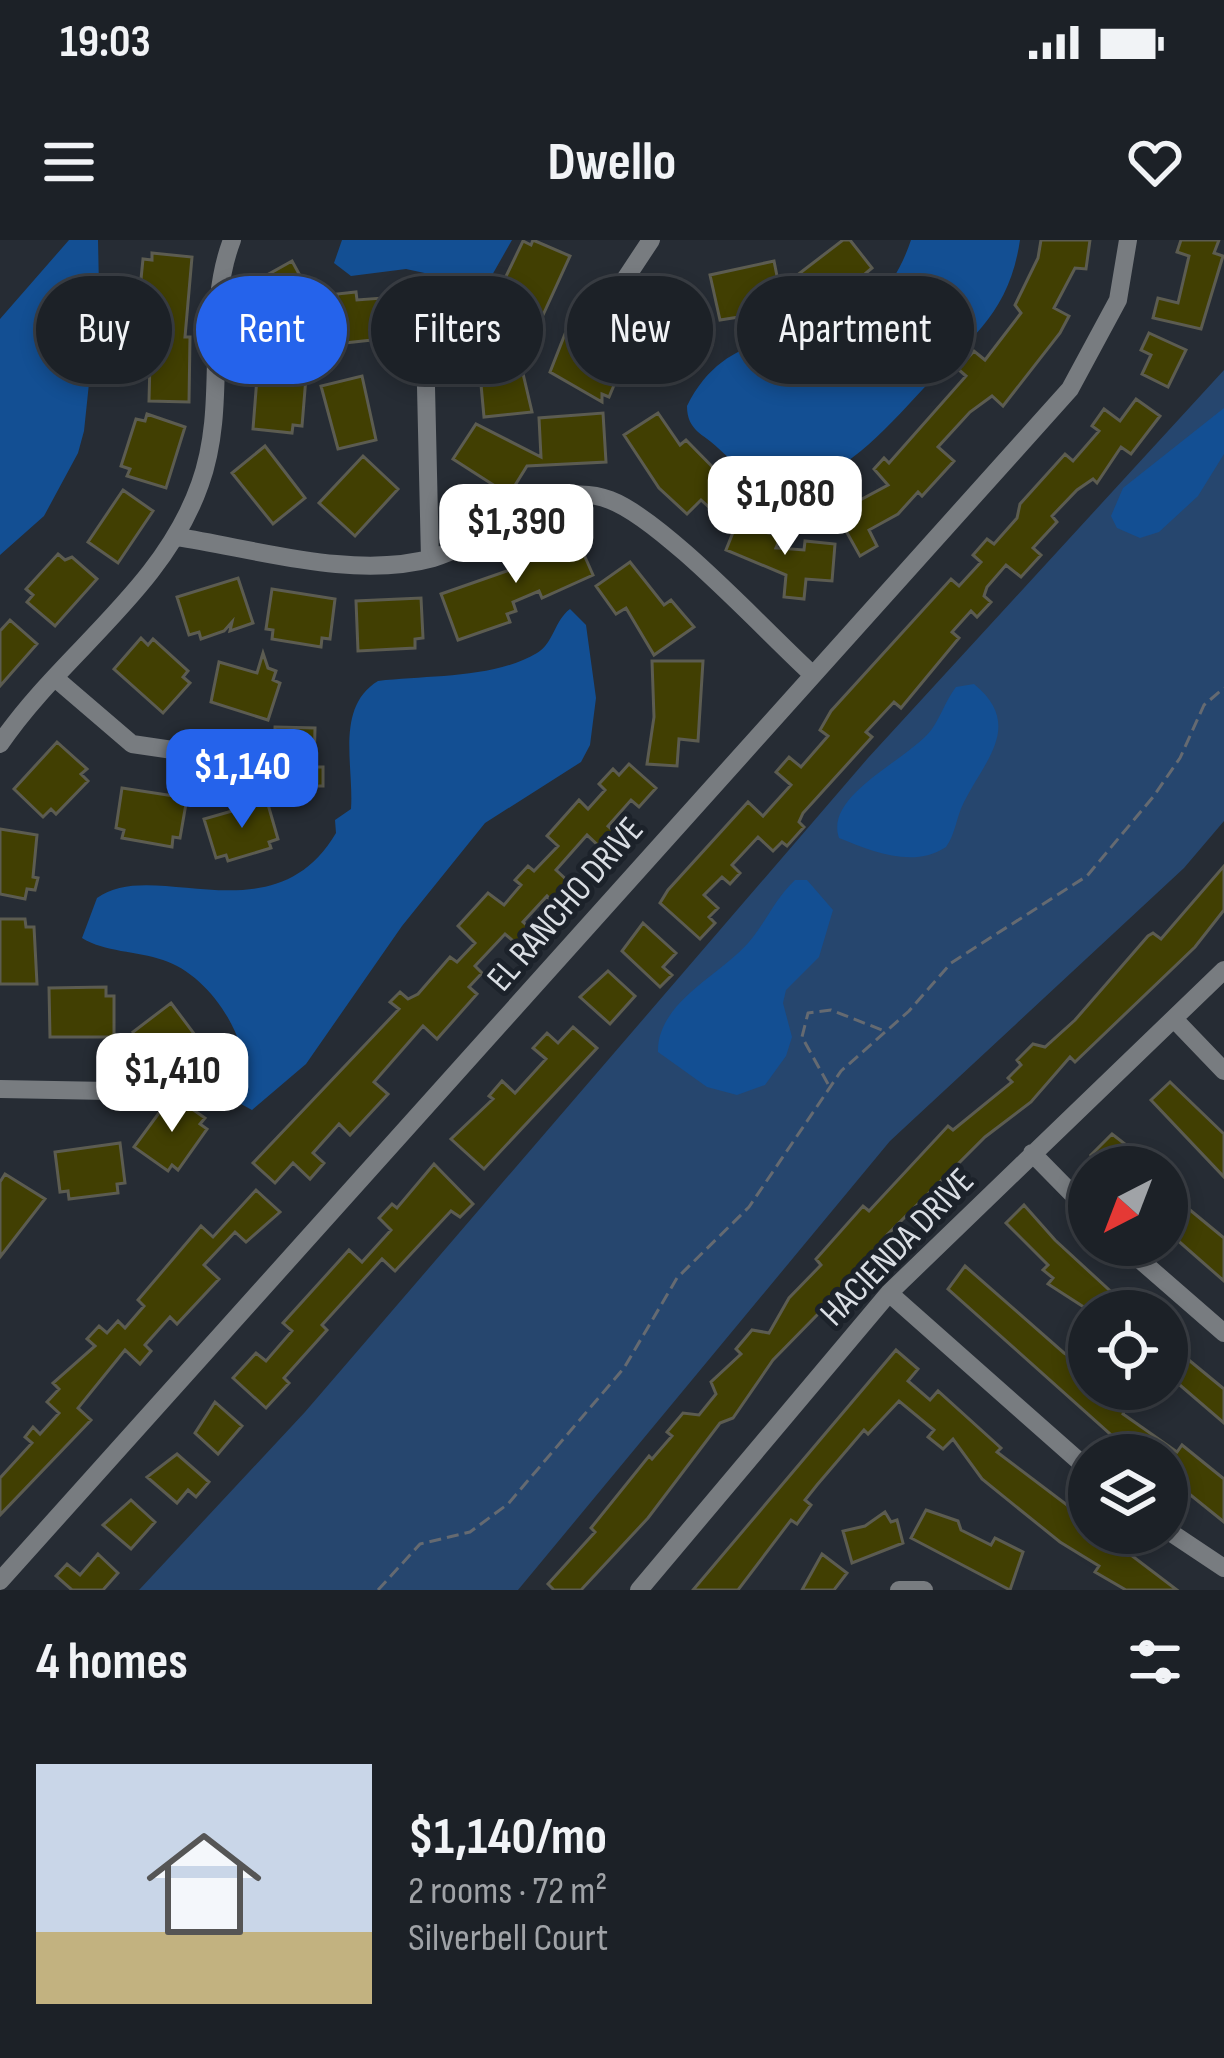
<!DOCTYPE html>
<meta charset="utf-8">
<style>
body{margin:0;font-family:"Sofia Sans Condensed",sans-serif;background:#25292f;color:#f1f3f6;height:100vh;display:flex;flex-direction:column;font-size:45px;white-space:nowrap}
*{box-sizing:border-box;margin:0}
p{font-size:39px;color:#a0a3a7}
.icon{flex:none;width:66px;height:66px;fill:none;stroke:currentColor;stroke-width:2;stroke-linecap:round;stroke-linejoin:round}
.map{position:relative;height:1350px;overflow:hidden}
.panel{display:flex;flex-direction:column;background:#1c2127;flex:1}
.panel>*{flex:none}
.banner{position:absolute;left:36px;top:36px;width:1152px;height:108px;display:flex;gap:24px}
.needle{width:78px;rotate:222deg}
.controls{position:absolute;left:1068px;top:906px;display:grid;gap:24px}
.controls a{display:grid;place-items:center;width:120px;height:120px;border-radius:50%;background:#1c2127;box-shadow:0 6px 18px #0003,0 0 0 3px #3a3e44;font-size:60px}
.price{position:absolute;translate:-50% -102px;padding:0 27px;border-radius:24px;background:#fff;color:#222;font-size:39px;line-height:78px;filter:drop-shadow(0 3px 6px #0008)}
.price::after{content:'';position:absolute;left:50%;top:72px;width:36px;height:27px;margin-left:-18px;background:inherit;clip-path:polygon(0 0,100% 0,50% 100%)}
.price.selected{background:#2563eb;color:#fff}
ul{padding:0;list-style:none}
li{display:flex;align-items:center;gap:36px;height:300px;padding:0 36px}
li+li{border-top:3px solid #3a3e44}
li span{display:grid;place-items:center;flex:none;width:336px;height:240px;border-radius:0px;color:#555}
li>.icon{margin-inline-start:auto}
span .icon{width:144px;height:144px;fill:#fffc;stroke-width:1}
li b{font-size:51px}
h2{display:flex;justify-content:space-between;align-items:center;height:144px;padding:0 36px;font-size:51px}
.chip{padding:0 42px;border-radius:54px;background:#1c2127;box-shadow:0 6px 18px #0003,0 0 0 3px #3a3e44;font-size:42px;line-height:108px}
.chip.selected{background:#2563eb;color:#fff}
.status{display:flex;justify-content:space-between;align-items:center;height:84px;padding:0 60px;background:#1c2127;direction:ltr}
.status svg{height:33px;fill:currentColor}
header{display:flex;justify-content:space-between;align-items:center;height:156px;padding:0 36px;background:#1c2127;font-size:54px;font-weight:700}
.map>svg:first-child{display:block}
.green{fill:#26466e}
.water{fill:#134f93}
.building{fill:#413f02;stroke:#5c5c51;stroke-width:3}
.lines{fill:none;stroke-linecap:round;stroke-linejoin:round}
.path{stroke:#656a71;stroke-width:3;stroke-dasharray:12 6;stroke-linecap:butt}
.minor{stroke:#787c80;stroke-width:18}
.labels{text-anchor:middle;stroke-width:10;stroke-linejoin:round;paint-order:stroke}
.street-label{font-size:36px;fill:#dadee4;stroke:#1c222a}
</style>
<div class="status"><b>19:03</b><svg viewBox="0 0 49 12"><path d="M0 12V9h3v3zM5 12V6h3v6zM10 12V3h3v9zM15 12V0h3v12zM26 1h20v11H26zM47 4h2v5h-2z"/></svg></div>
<header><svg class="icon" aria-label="menu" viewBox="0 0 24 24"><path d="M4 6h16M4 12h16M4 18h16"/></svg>Dwello<svg class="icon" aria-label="heart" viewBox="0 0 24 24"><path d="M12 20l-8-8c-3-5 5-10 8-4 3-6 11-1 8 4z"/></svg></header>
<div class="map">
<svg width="1224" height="1350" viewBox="0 0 1224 1350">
<rect width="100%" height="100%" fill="#262c34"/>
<path class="green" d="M1224,130V581L1184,628L890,901L518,1350H139L305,1172L868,518Z"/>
<path class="water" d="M69,0H98L99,48L84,191L78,213L44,276L0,315V79Z
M342,0H512L491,37L471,43L406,29L351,36L334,23Z
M911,0H1020C1009,74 971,97 923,149C866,210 800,289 718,208C704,194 687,191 687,166C744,51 864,140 911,0Z
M1224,168V214L1198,256L1159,292L1140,298L1117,288L1111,276L1123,248Z
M570,369L586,385L596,458L590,505L581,522L485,583L402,686L306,824L252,870L241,864C261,813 214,736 163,720C137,711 104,712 82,698L97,658C153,616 273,700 336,593L335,580L351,569C354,526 335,467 378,441C428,435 493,439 537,413C554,403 554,381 570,369Z
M974,444C1024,485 985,520 964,562C956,577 956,593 946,607C913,629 872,611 839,598C824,554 909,520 932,489C941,476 946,460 956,447Z
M795,640H807L833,670L819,717L786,750L783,763L792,797L786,816L765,845L737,855L707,847L658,812C657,762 721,735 749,702C766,682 775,659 795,640Z"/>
<path class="building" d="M533,0L570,16L543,75L498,53L523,1L531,5Z
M843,0H850L872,28L866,33L871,40L833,70L828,63L821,68L796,36Z
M1041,0H1090L1086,29L1075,28L1054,68L1069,76L1060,93L1003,166L992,156L970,172L938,207L954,221L922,256L918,252L898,274L869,290L877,306L860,316L836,273L888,245L874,229L884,218L889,223L966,136L958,129L974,111L985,120L1021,73L1015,65L1038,18Z
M1181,0H1219L1214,13L1223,16L1201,89L1153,78L1158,58L1178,63L1189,16L1177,12Z
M152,13L192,17L185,97H190L189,162L149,161L150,122H141L142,104H150L151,78L147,70L138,69L143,19L152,20Z
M292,21L316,65L338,63L337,54L356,52L357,60L396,57L400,97L335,104L332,73L280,102L249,45Z
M774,21L782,61L774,63L776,71L720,80L710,35Z
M431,50L484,61L470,108L408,90L420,52L430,55Z
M677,65L710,90L703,98L712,105L681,140L674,135L669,141L638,117Z
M1149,93L1186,110L1168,147L1142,134L1151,115L1141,110Z
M565,94L625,119L609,157L602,154V162L550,132Z
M517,108L532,172L484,177L478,112Z
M258,125L298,129L297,136L306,137L302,186L293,185L292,193L253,189Z
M362,136L376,200L338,209L321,146Z
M1136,159L1160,176L1131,214L1121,207L1097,243L1093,239L1077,250L1052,276L1057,282L1033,308L1041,315L1021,337L1006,325L987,347L984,356L991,362L977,377L971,371L952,392L959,398L901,468L894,462L866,492L872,497L803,573L799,582L804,587L787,606L782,602L773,611L758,597L732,625L740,633L730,644L722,637L704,655L718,668L709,677L715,683L700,699L660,663L668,650L748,562L763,576L791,545L776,532L789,517L801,527L828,496L820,490L831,471L951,339L959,346L981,322L973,315L987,299L994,304L1017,278L1020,264L1065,214L1073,221L1099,191L1092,186L1104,169L1120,181Z
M603,173L606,222L527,226L509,255L453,219L476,184L541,217L539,178Z
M658,173L680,205L686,200L741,256L721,278L701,260L687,274L659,248L624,195Z
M147,174L185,187L166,248L127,236L130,229L121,226L136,179L145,181Z
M265,206L305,258L273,284L232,233Z
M363,216L398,249L355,296L319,263Z
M123,250L153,271L118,323L88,302Z
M736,285L781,296L776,308L804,310L805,301L835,304L832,341L806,339L804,359L784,357L786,335L726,310Z
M574,292L593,335L542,358L539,351L513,362L516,371L507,374L510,382L458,400L441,354L518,327L514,318Z
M58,314L65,320L72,317L97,339L55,386L27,362L33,355L26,349Z
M630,322L664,365L671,360L694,387L654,415L626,368L616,374L596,346Z
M238,338L253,383L230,391L232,382L224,391L201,399L199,392L189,395L177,357Z
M272,349L335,359L330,399L322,398L321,407L272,399L273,390L266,389Z
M421,358L423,398L415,399V408L358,411L356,361Z
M10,380L37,404L0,446V391Z
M141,398L148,405L153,399L188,431L183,437L190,443L163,473L114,429Z
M263,413L268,428L276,431L273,440L280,443L268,480L211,462L219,422L257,433Z
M652,421H703L698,501L679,499L677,526L647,524L654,477Z
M275,487L315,488L314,527H323V546H314L313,554L273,552Z
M57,502L87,529L81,534L88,541L56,574L51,569L43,577L14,549Z
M629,524L656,548L639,567L631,560L608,586L616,593L602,609L587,595L556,630L571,644L554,663L547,656L523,682L534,692L520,707L505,694L475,726L482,733L469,747L477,754L437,799L423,786L374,842L388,854L350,895L339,884L313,913L324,923L310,939L293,923L275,943L253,923L399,769L390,762L400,752L408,759L418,754L450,717L457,722L475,703L458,686L488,653L504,665L521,645L515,640L528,626L534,631L558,606L547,596L579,560L588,569L605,550L599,544L613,529L619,535Z
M122,548L187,558L180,598L173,597L172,607L122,598L124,590L116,588Z
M267,561L278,599L269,602L271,608L228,621L226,615L216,618L204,579Z
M0,589L37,595L33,637L38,638L35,650L27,649L25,659L0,654Z
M1224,626V670L1195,707L1075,822L1070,817L1031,862L985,897L887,995L869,1022L773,1120L733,1178L720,1183L648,1278L581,1350H554L548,1344L595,1292L591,1288L649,1216L652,1219L672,1196L667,1192L683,1173L699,1175L716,1154L711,1142L741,1114L736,1109L752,1090L769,1093L789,1058L821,1025L816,1019L863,966L869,971L948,886L953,890L1012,842L1008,838L1021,825L1017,820L1033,804L1045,807L1075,780L1148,696L1153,693L1161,699Z
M0,679H25L26,687H34L37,744H0Z
M643,683L676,713L663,727L672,735L660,747L622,711Z
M608,731L635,756L610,784L580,757Z
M106,747V756H114V797H50L49,748Z
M171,763L210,815L172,844L133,792Z
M573,787L597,808L484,929L451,899L493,859L489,856L502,841L515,853L546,819L533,808L547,793L558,803Z
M1170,842L1224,894V937L1151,860Z
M172,855L205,878L200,884L207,889L178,930L172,925L168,931L134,907Z
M1112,894L1134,911L1149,927H1103L1091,915Z
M120,903L125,943L117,944L118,953L69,959L68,951L60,952L55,912Z
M434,924L473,964L460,977L451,971L395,1031L382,1019L322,1085L327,1090L284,1138L289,1143L266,1168L233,1138L256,1113L266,1121L292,1091L283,1083L349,1010L362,1022L391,990L379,978L392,964L397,968Z
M5,934L45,959L0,1017V942Z
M256,950L280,972L246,1002L235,992L204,1025L219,1039L177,1084L170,1077L145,1105L151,1111L140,1124L125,1110L78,1168L91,1180L0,1275V1238L32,1203L25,1197L33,1187L40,1194L59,1173L47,1162L59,1149L53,1143L95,1106L87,1099L99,1086L107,1093L118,1081L125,1088L144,1066L138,1060L201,986L213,997Z
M1167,951L1224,998V1041L1167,991Z
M1024,965L1055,1000L1132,1071H1090L1048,1044L1053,1038L1043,1030L1048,1025L1006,983Z
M965,1026L1064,1113L1074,1119L1079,1113L1089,1122V1149H1109L1127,1166L1123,1174L1177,1212L1182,1205L1224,1239V1282L1167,1236V1215H1135L1127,1209L948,1049Z
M1167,1102L1224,1149V1183L1167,1134Z
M896,1110L918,1129L908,1141L930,1160L938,1151L1001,1208L997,1212L1075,1271L1089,1293H1102L1177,1350H1126L1095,1332L1099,1326L1060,1302L982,1239L953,1199L943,1209L928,1197L934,1190L899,1161L868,1194L864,1190L817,1245L805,1260L811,1265L797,1284L791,1280L738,1350H693Z
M215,1162L242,1186L218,1214L195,1193Z
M177,1214L209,1242L196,1257L188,1250L177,1263L147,1237Z
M131,1260L155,1282L131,1309L103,1285Z
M926,1270L958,1281L961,1290L991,1305L995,1298L1023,1312L1010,1350L911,1298Z
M885,1272L891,1282L897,1280L903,1303L852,1323L843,1291L865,1286Z
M98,1314L118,1333L103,1350H72L56,1336L67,1324L80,1335Z
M822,1314L847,1333L834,1350H802Z"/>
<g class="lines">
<path class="path" d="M828,844L802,797L808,773L831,770L882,790
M378,1350L420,1304L470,1292L508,1264L624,1128L677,1038L749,967L841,831L909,771L951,723L1087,636L1153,557L1180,518L1204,465L1224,448"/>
<path class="minor" d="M614,56L651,0
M426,147L430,319
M177,297C256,309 354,340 433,318C491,301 546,235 610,260C663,280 766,392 812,434
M55,438L132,504L220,517
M0,504C61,414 163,350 200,244C229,164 203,75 232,0
M1176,781L1224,831
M0,849L109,851
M1032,913L1089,971
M1123,1005L1224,1093
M889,1053L1089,1230
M1167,1290L1224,1328
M0,1341L1070,149L1118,60L1128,0
M639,1350L889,1053L1224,730
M899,1350H924"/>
</g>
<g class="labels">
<g class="street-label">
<text transform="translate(564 663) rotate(-49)" y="13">EL RANCHO DRIVE</text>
<text transform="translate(896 1006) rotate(-46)" y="13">HACIENDA DRIVE</text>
</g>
</g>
</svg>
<div class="controls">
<a><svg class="needle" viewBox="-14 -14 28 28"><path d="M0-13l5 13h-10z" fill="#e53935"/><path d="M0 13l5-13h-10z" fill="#a0a3a7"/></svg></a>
<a><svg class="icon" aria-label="locate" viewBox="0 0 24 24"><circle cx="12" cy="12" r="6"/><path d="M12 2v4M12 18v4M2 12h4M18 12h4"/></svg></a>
<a><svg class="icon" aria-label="layers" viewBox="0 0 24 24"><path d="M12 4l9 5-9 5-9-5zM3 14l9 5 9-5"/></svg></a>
</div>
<b class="price" style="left:785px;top:318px">$1,080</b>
<b class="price" style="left:516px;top:346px">$1,390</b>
<b class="price selected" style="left:242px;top:591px">$1,140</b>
<b class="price" style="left:172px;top:895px">$1,410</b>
<div class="banner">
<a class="chip">Buy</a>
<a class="chip selected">Rent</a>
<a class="chip">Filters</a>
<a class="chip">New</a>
<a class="chip">Apartment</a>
</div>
</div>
<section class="panel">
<h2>4 homes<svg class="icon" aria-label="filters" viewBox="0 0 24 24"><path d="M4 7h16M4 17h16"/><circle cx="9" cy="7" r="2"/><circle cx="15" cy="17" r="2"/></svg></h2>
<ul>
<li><span style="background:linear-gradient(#c9d6e8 70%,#c2b280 0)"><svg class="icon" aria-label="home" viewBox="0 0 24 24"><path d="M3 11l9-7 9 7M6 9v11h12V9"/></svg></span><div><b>$1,140/mo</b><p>2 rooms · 72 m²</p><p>Silverbell Court</p></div></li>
</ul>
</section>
